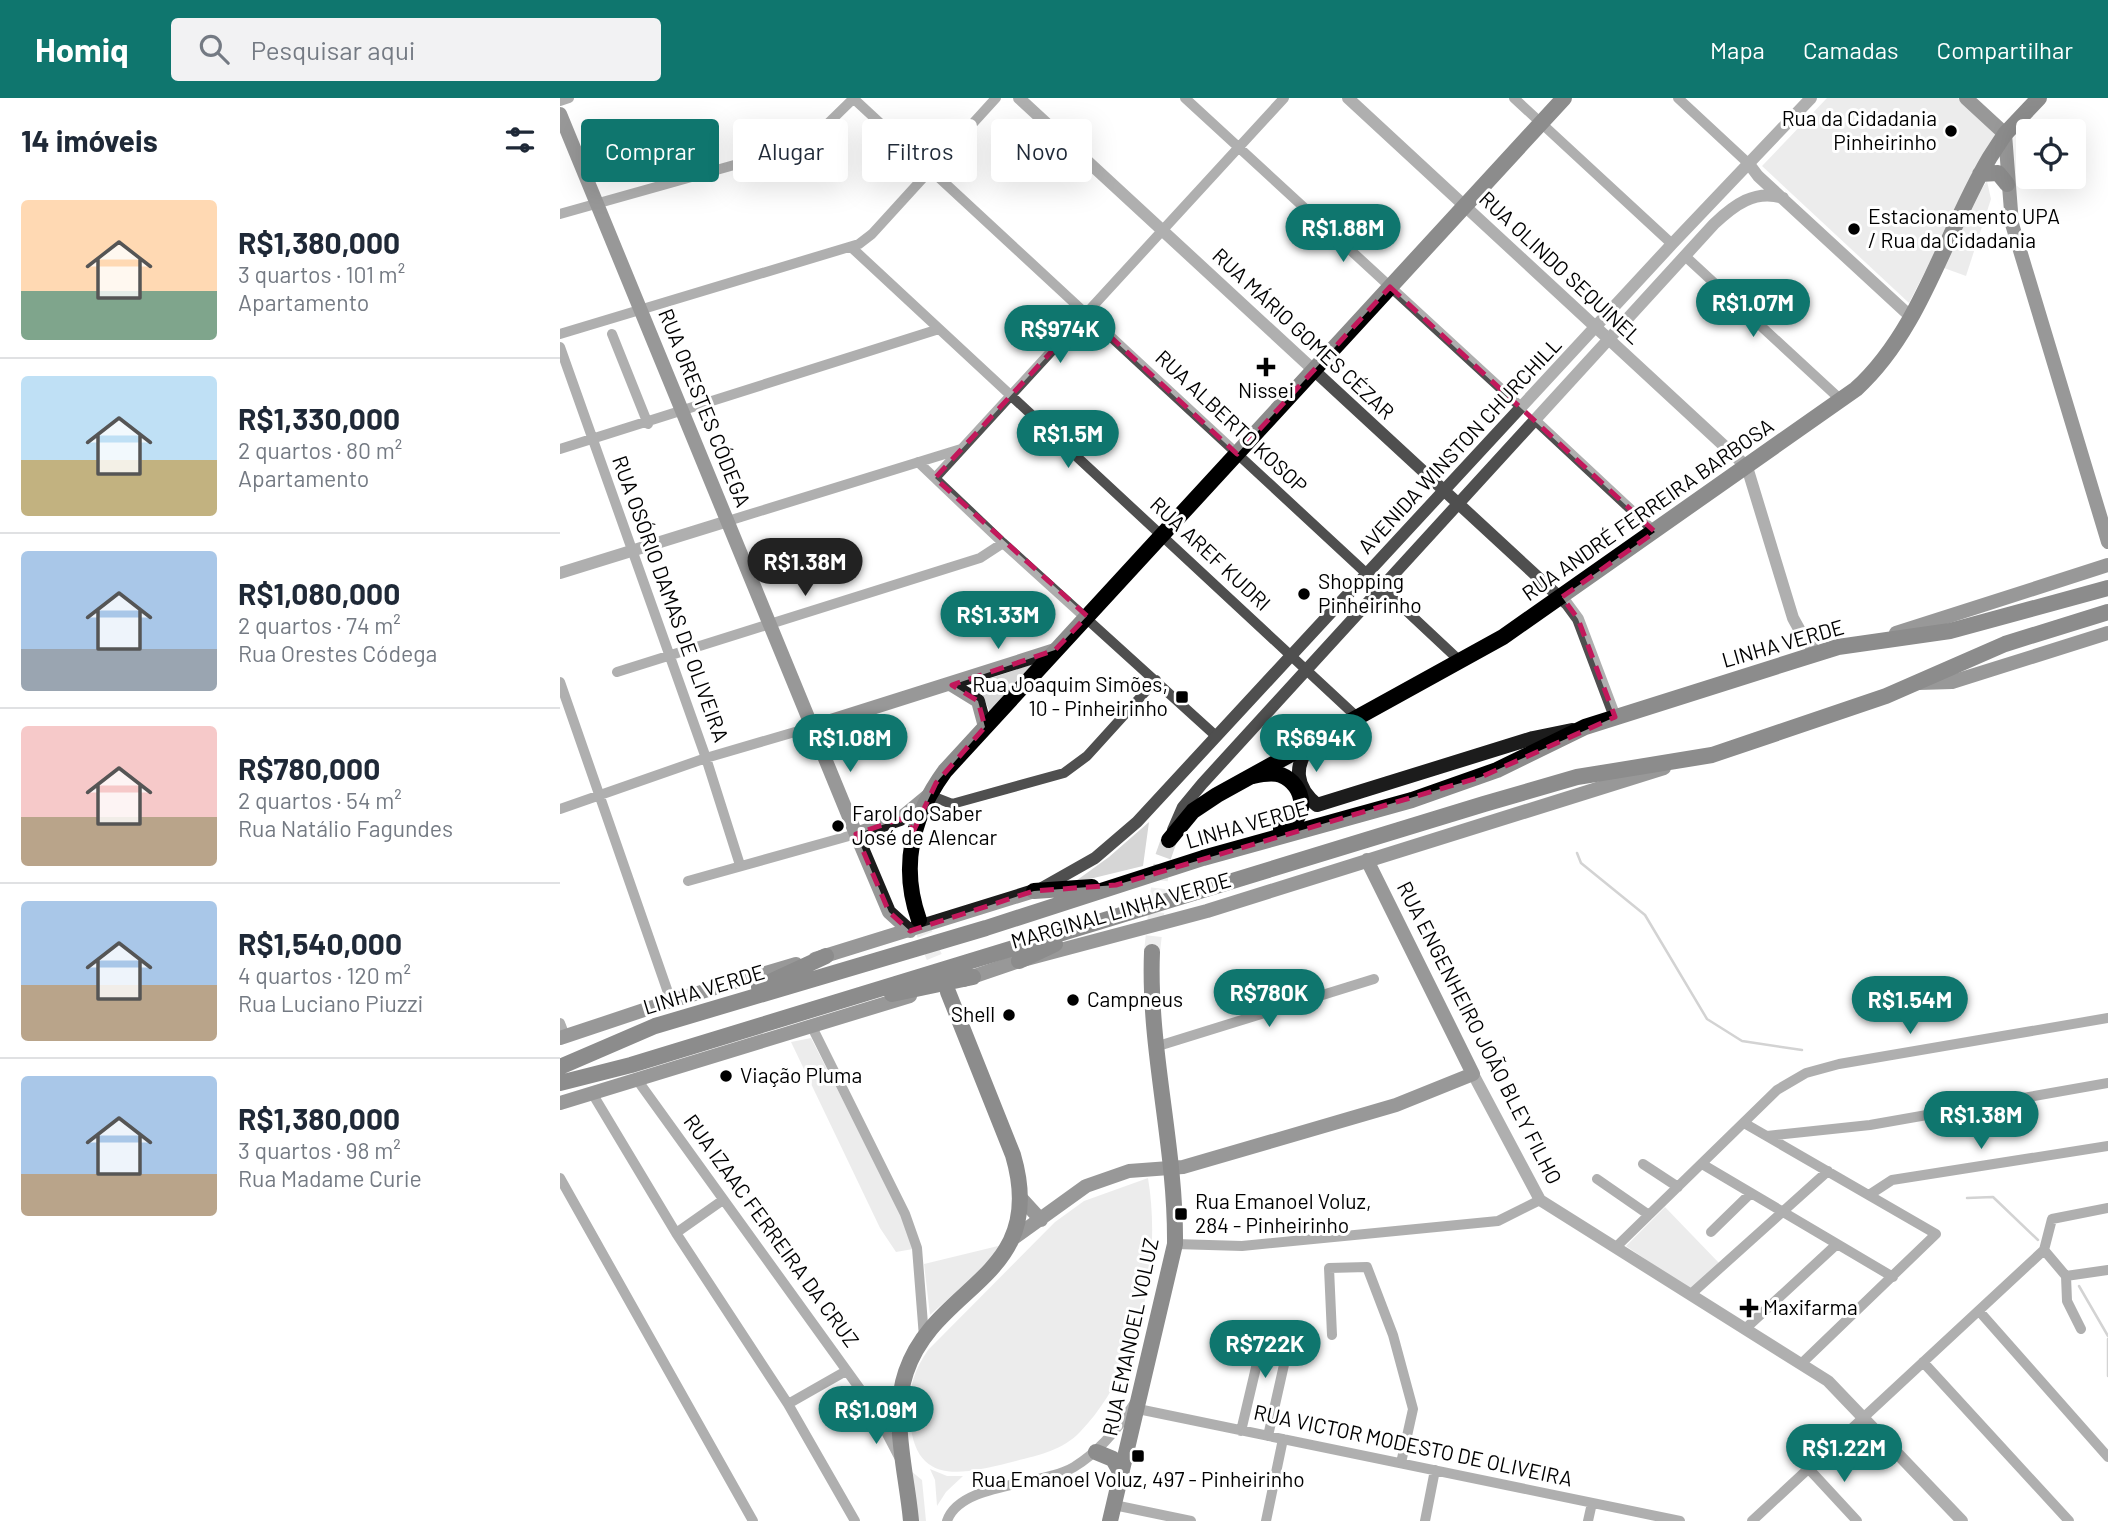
<!DOCTYPE html>
<html lang="pt">
<meta charset="utf-8">
<style>
body{margin:0;font-family:Barlow,sans-serif;background:#f2f2f3;color:#1f2937;height:100vh;display:flex;flex-direction:column;font-size:26px;white-space:nowrap}
*{box-sizing:border-box;margin:0}
p{font-size:23px;color:#747a83}
.icon{flex:none;width:38px;height:38px;fill:none;stroke:currentColor;stroke-width:2;stroke-linecap:round;stroke-linejoin:round}
.map{position:relative;flex:1;overflow:hidden}
.panel{display:flex;flex-direction:column;background:#fff;width:560px}
.panel>*{flex:none}
.banner{position:absolute;left:21px;top:21px;width:665px;height:63px;display:flex;gap:14px}
.tools{position:absolute;left:1456px;top:21px;display:grid;gap:14px}
.tools a{display:grid;place-items:center;width:70px;height:70px;border-radius:7px;background:#fff;box-shadow:0 7px 28px #0002;font-size:35px}
.price{position:absolute;translate:-50% -60px;padding:0 16px;border-radius:24px;background:#0f766e;color:#fff;font-size:23px;line-height:46px;filter:drop-shadow(0 2px 4px #0008)}
.price::after{content:'';position:absolute;left:50%;top:42px;width:21px;height:16px;margin-left:-10px;background:inherit;clip-path:polygon(0 0,100% 0,50% 100%)}
.price.current{background:#222;color:#fff}
ul{padding:0;list-style:none}
li{display:flex;align-items:center;gap:21px;height:175px;padding:0 21px}
li+li{border-top:2px solid #e0e1e3}
li span{display:grid;place-items:center;flex:none;width:196px;height:140px;border-radius:7px;color:#555}
li>.icon{margin-inline-start:auto}
span .icon{width:84px;height:84px;fill:#fffc;stroke-width:1}
li b{font-size:30px}
h2{display:flex;justify-content:space-between;align-items:center;height:84px;padding:0 21px;font-size:30px}
.pill{padding:0 24px;border-radius:7px;background:#fff;box-shadow:0 7px 28px #0002;font-size:24px;line-height:63px}
.pill.current{background:#0f766e;color:#fff}
header{display:flex;align-items:center;gap:42px;box-sizing:border-box;height:98px;padding:0 35px;background:#0f766e;color:#fff}
header strong{font-size:33px}
nav{display:flex;gap:38px;margin-inline-start:auto;font-size:24px}
.search{width:490px;height:63px;background:#f2f2f3;display:flex;align-items:center;gap:18px;box-sizing:border-box;padding:0 24px;border-radius:7px;color:#747a83;font-size:26px}
main{display:flex;flex:1;min-height:0}
.map>svg:first-child{display:block}
.green{fill:#d6d6d6}
.lines{fill:none;stroke-linecap:round;stroke-linejoin:round}
.stream{stroke:#9d9d9d;stroke-width:2.5}
.primary-tunnel{stroke:#d9d9d9;stroke-width:16;stroke-dasharray:16 8;stroke-linecap:butt}
.minor{stroke:#4f4f4f;stroke-width:10}
.tertiary{stroke:#4f4f4f;stroke-width:12}
.secondary{stroke:#1c1c1c;stroke-width:14}
.primary{stroke:#000;stroke-width:16}
.trunk{stroke:#000;stroke-width:16}
.marked{fill:none;stroke:#c2185b;stroke-width:5;stroke-dasharray:14 9;stroke-linejoin:round}
.poi-dot{fill:#000;stroke:#fff;stroke-width:2.5}
.labels{text-anchor:middle;stroke-width:6;stroke-linejoin:round;paint-order:stroke}
.poi-label{font-size:21px;fill:#000;stroke:#fff;text-anchor:start}
.street-label{font-size:21px;fill:#000;stroke:#fff}
</style>
<header>
<strong>Homiq</strong>
<div class="search"><svg class="icon" aria-label="search" viewBox="0 0 24 24"><circle cx="10" cy="10" r="6"/><path d="M15 15l6 6"/></svg>Pesquisar aqui</div>
<nav><a>Mapa</a><a>Camadas</a><a>Compartilhar</a></nav>
</header>
<main>
<section class="panel">
<h2>14 imóveis<svg class="icon" aria-label="filters" viewBox="0 0 24 24"><path d="M4 7h16M4 17h16"/><circle cx="9" cy="7" r="2"/><circle cx="15" cy="17" r="2"/></svg></h2>
<ul>
<li><span style="background:linear-gradient(#ffd9b3 65%,#7fa58c 0)"><svg class="icon" aria-label="home" viewBox="0 0 24 24"><path d="M3 11l9-7 9 7M6 9v11h12V9"/></svg></span><div><b>R$1,380,000</b><p>3 quartos · 101 m²</p><p>Apartamento</p></div></li>
<li><span style="background:linear-gradient(#bfe0f5 60%,#c2b280 0)"><svg class="icon" aria-label="home" viewBox="0 0 24 24"><path d="M3 11l9-7 9 7M6 9v11h12V9"/></svg></span><div><b>R$1,330,000</b><p>2 quartos · 80 m²</p><p>Apartamento</p></div></li>
<li><span style="background:linear-gradient(#a9c7e8 70%,#9aa5b1 0)"><svg class="icon" aria-label="home" viewBox="0 0 24 24"><path d="M3 11l9-7 9 7M6 9v11h12V9"/></svg></span><div><b>R$1,080,000</b><p>2 quartos · 74 m²</p><p>Rua Orestes Códega</p></div></li>
<li><span style="background:linear-gradient(#f6c9c9 65%,#b9a48a 0)"><svg class="icon" aria-label="home" viewBox="0 0 24 24"><path d="M3 11l9-7 9 7M6 9v11h12V9"/></svg></span><div><b>R$780,000</b><p>2 quartos · 54 m²</p><p>Rua Natálio Fagundes</p></div></li>
<li><span style="background:linear-gradient(#a9c7e8 60%,#b9a48a 0)"><svg class="icon" aria-label="home" viewBox="0 0 24 24"><path d="M3 11l9-7 9 7M6 9v11h12V9"/></svg></span><div><b>R$1,540,000</b><p>4 quartos · 120 m²</p><p>Rua Luciano Piuzzi</p></div></li>
<li><span style="background:linear-gradient(#a9c7e8 70%,#b9a48a 0)"><svg class="icon" aria-label="home" viewBox="0 0 24 24"><path d="M3 11l9-7 9 7M6 9v11h12V9"/></svg></span><div><b>R$1,380,000</b><p>3 quartos · 98 m²</p><p>Rua Madame Curie</p></div></li>
</ul>
</section>
<div class="map">
<svg width="1548" height="1423" viewBox="0 0 1548 1423">
<rect width="100%" height="100%" fill="#fff"/>
<path class="green" d="M1267,0H1398L1436,35L1349,205L1202,68Z
M1427,83L1431,101L1406,178L1384,170L1403,119Z
M473,566L431,617L423,598L411,587Z
M589,724L583,768L513,785L549,759Z
M251,940L347,1127L353,1151L336,1154L320,1130L231,944Z
M588,1080C602,1164 581,1271 520,1334C501,1354 474,1358 448,1365C400,1377 355,1387 350,1322C348,1294 352,1275 368,1252L495,1124L524,1103Z
M1105,1109L1160,1166L1132,1193L1066,1148Z
M438,1148L431,1163L370,1217L364,1166Z
M370,1371L387,1378H403L386,1394L377,1408L375,1382Z
M351,1373L362,1382L366,1423H358Z"/>
<g class="lines">
<path class="stream" d="M1017,755L1021,765L1085,817L1147,921L1182,943L1242,952
M1407,1100L1433,1099L1478,1142
M1519,1188L1548,1238
M1548,1241V1278"/>
<path class="primary-tunnel" d="M359,822L385,885
M592,854L602,762L609,742"/>
<path class="minor" d="M293,0L807,476
M625,0L962,310
M954,0L1112,146
M1118,0L1189,66
M0,3L9,0
M0,116L238,49L251,42L293,1
M291,149L798,620
M1125,158L1281,302
M0,236L299,146L312,136L436,0
M52,236L88,326
M0,249L146,660L180,767
M976,323L1095,434
M0,351L379,231
M358,364L443,445L656,638
M375,380L724,0
M168,423L401,351
M822,490L901,564
M57,574L420,460L443,445
M0,584L111,903
M369,697L392,706L504,675L527,658L596,582
M0,711L146,660L252,629
M128,783L296,736
M0,925L5,938
M252,929L345,1116L357,1150L364,1239
M595,949L814,881
M78,983L313,1309L339,1359
M32,995L116,1135L228,1306L295,1423
M1184,1025L1376,1136L1242,1265
M1207,1038L1310,1027L1548,985
M1083,1066L1118,1089
M1142,1066L1333,1179
M0,1080L193,1423
M1037,1081L1089,1117
M1309,1097L1332,1082L1548,1048
M1151,1134L1191,1095
M116,1135L163,1102
M615,1146L682,1148L938,1123L980,1102
M1056,1149L1217,992L1246,975L1279,966L1548,920
M1484,1152L1506,1178L1548,1172
M1506,1178L1507,1203L1521,1231
M1131,1196L1268,1073
M1419,1213L1548,1359
M1186,1230L1277,1146
M772,1237L769,1170L807,1169L833,1237L853,1311L841,1365
M1363,1264L1509,1423
M228,1306L286,1273
M578,1311L1120,1423
M681,1333L702,1244
M708,1338L728,1249
M1248,1370L1297,1423
M554,1407L631,1423
M387,1423C400,1384 482,1388 514,1369C540,1353 558,1331 574,1306
M706,1423L723,1341
M865,1423L875,1372
M1028,1423L1032,1405
M1192,1423L1484,1152L1492,1121L1548,1110"/>
<path class="tertiary" d="M459,0L1007,506L1018,521L1055,619
M788,0L1187,369L1233,520L1244,540L1258,556
M1189,66L1198,78L1350,218
M0,475L168,423
M613,732L623,709L642,686L1154,126C1174,107 1195,91 1223,100
M482,790L535,760L577,724L1112,146L1251,0
M913,976L980,1102L1268,1283L1402,1423"/>
<path class="secondary" d="M1406,0L1445,36L1452,126L1548,444
M0,16L296,736L329,814L350,833
M1336,535L1548,467
M1359,585L1392,584L1548,535
M392,587L418,603L425,629
M252,629L495,552
M751,646C733,668 735,689 757,707L973,640L1012,632
M296,736L340,721L369,697
M255,861L474,793
M403,882L459,863L647,813L1104,670
M0,940L111,903L236,866
M0,1005L350,898
M460,1099L481,1122
M451,1142L526,1088L569,1073L623,1069L836,1007L913,976L807,762"/>
<path class="primary" d="M1420,76L1438,75L1447,86
M609,742L633,713L657,697L943,539L1296,291C1362,231 1385,134 1430,59L1445,36L1479,0
M359,822C340,769 352,718 385,673L1004,0
M313,1309L329,1314L340,1304
M536,1354L553,1361L562,1377
M351,1423C347,1376 330,1320 346,1274C376,1185 489,1180 453,1057L388,894
M550,1423L615,1146C616,1047 588,952 592,854"/>
<path class="trunk" d="M693,678C702,676 712,674 721,677C746,687 750,722 721,731
M474,793L532,789
M459,863L495,846
M199,889L266,858
M332,896L413,879
M0,969L95,928L426,830L643,760L852,702L937,672L1025,629L1278,549L1390,533L1548,490
M0,985L71,967L924,706L1017,679L1152,657L1326,598L1445,546L1548,514"/>
</g>
<path d="M0 0H1548V1423H0ZM830,189L1095,434L1002,499L1018,521L1055,619L921,679L556,787L474,793L350,833L329,814L296,736L340,721L354,732L376,685L425,629L418,603L392,587L495,552L527,518L375,380L526,216L677,356Z" fill="#fff" fill-opacity=".55" fill-rule="evenodd"/>
<path class="marked" d="M830,189L1095,434L1002,499L1018,521L1055,619L921,679L556,787L474,793L350,833L329,814L296,736L340,721L354,732L376,685L425,629L418,603L392,587L495,552L527,518L375,380L526,216L677,356Z"/>
<g class="poi-dot">
<circle cx="1391" cy="33" r="7"/>
<circle cx="1294" cy="131" r="7"/>
<path d="M702.5 258.5h7v7h7v7h-7v7h-7v-7h-7v-7h7z"/>
<circle cx="744" cy="496" r="7"/>
<rect x="615" y="592" width="14" height="14" rx="3.5"/>
<circle cx="278" cy="728" r="7"/>
<circle cx="513" cy="902" r="7"/>
<circle cx="449" cy="917" r="7"/>
<circle cx="166" cy="978" r="7"/>
<rect x="614" y="1109" width="14" height="14" rx="3.5"/>
<path d="M1185.5 1199.5h7v7h7v7h-7v7h-7v-7h-7v-7h7z"/>
<rect x="571" y="1351" width="14" height="14" rx="3.5"/>
</g>
<g class="labels">
<g class="poi-label">
<text x="1377" y="28" text-anchor="end">Rua da Cidadania<tspan x="1377" dy="24">Pinheirinho</tspan></text>
<text x="1308" y="126">Estacionamento UPA<tspan x="1308" dy="24">/ Rua da Cidadania</tspan></text>
<text x="706" y="300" text-anchor="middle">Nissei</text>
<text x="758" y="491">Shopping<tspan x="758" dy="24">Pinheirinho</tspan></text>
<text x="608" y="594" text-anchor="end">Rua Joaquim Simões,<tspan x="608" dy="24">10 - Pinheirinho</tspan></text>
<text x="292" y="723">Farol do Saber<tspan x="292" dy="24">José de Alencar</tspan></text>
<text x="527" y="909">Campneus</text>
<text x="435" y="924" text-anchor="end">Shell</text>
<text x="180" y="985">Viação Pluma</text>
<text x="635" y="1111">Rua Emanoel Voluz,<tspan x="635" dy="24">284 - Pinheirinho</tspan></text>
<text x="1203" y="1217">Maxifarma</text>
<text x="578" y="1389" text-anchor="middle">Rua Emanoel Voluz, 497 - Pinheirinho</text>
</g>
<g class="street-label">
<text transform="translate(1000 170) rotate(43)" y="7">RUA OLINDO SEQUINEL</text>
<text transform="translate(743 236) rotate(43)" y="7">RUA MÁRIO GOMES CÉZAR</text>
<text transform="translate(144 310) rotate(68)" y="7">RUA ORESTES CÓDEGA</text>
<text transform="translate(671 324) rotate(43)" y="7">RUA ALBERTO KOSOP</text>
<text transform="translate(900 348) rotate(-47)" y="7">AVENIDA WINSTON CHURCHILL</text>
<text transform="translate(1088 412) rotate(-35)" y="7">RUA ANDRÉ FERREIRA BARBOSA</text>
<text transform="translate(650 456) rotate(43)" y="7">RUA AREF KUDRI</text>
<text transform="translate(110 501) rotate(70)" y="7">RUA OSÓRIO DAMAS DE OLIVEIRA</text>
<text transform="translate(1223 546) rotate(-16)" y="7">LINHA VERDE</text>
<text transform="translate(687 727) rotate(-16)" y="7">LINHA VERDE</text>
<text transform="translate(561 813) rotate(-16)" y="7">MARGINAL LINHA VERDE</text>
<text transform="translate(144 892) rotate(-17)" y="7">LINHA VERDE</text>
<text transform="translate(919 935) rotate(63)" y="7">RUA ENGENHEIRO JOÃO BLEY FILHO</text>
<text transform="translate(211 1133) rotate(54)" y="7">RUA IZAAC FERREIRA DA CRUZ</text>
<text transform="translate(571 1239) rotate(-78)" y="7">RUA EMANOEL VOLUZ</text>
<text transform="translate(853 1348) rotate(12)" y="7">RUA VICTOR MODESTO DE OLIVEIRA</text>
</g>
</g>
</svg>
<div class="tools">
<a><svg class="icon" aria-label="locate" viewBox="0 0 24 24"><circle cx="12" cy="12" r="6"/><path d="M12 2v4M12 18v4M2 12h4M18 12h4"/></svg></a>
</div>
<b class="price" style="left:783px;top:166px">R$1.88M</b>
<b class="price" style="left:1193px;top:241px">R$1.07M</b>
<b class="price" style="left:500px;top:267px">R$974K</b>
<b class="price" style="left:508px;top:372px">R$1.5M</b>
<b class="price current" style="left:245px;top:500px">R$1.38M</b>
<b class="price" style="left:438px;top:553px">R$1.33M</b>
<b class="price" style="left:290px;top:676px">R$1.08M</b>
<b class="price" style="left:756px;top:676px">R$694K</b>
<b class="price" style="left:709px;top:931px">R$780K</b>
<b class="price" style="left:1350px;top:938px">R$1.54M</b>
<b class="price" style="left:1421px;top:1053px">R$1.38M</b>
<b class="price" style="left:705px;top:1282px">R$722K</b>
<b class="price" style="left:316px;top:1348px">R$1.09M</b>
<b class="price" style="left:1284px;top:1386px">R$1.22M</b>
<div class="banner">
<a class="pill current">Comprar</a>
<a class="pill">Alugar</a>
<a class="pill">Filtros</a>
<a class="pill">Novo</a>
</div>
</div>
</main>
